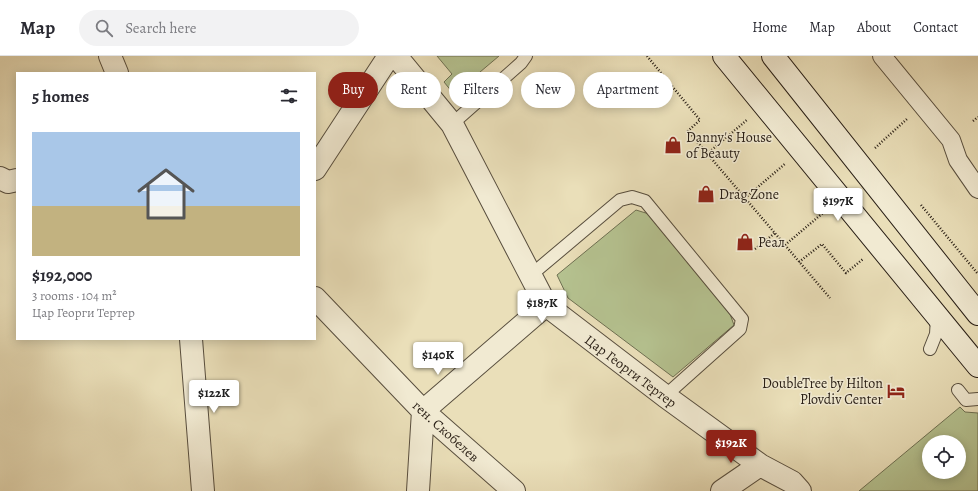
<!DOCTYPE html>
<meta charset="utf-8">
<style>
body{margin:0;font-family:Alegreya,serif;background:#f2f2f3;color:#2b2b33;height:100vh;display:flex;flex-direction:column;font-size:15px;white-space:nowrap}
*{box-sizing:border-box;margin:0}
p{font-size:13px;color:#7c7c81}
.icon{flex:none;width:22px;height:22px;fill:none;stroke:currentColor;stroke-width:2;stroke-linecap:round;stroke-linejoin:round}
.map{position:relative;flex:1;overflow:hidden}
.sheet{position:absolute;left:16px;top:16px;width:300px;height:268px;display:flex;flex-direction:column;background:#fff;border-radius:0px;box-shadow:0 2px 10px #0003}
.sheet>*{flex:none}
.guide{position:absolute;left:328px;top:16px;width:380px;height:36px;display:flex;gap:8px}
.fabs{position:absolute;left:922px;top:379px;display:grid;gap:8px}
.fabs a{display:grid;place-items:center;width:44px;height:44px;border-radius:50%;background:#fff;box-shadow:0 2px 10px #0003;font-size:20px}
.price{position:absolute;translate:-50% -34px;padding:0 9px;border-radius:4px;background:#fff;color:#222;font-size:13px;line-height:26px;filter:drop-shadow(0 1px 2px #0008)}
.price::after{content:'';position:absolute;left:50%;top:24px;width:12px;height:9px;margin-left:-6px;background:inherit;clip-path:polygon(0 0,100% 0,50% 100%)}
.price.on{background:#8f2418;color:#fff}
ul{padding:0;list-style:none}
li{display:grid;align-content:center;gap:8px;height:212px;padding:0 16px}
li span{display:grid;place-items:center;height:124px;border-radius:0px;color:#555}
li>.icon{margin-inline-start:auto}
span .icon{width:72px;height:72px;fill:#fffc;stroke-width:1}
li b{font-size:17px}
h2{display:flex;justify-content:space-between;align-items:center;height:48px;padding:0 16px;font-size:17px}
.pill{padding:0 14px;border-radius:18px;background:#fff;box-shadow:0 2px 10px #0003;font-size:14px;line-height:36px}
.pill.on{background:#8f2418;color:#fff}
header{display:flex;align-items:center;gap:24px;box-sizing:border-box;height:56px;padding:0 20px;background:#fff;border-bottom:1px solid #e1e1e2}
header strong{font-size:19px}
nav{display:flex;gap:22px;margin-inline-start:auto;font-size:14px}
.search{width:280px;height:36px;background:#f2f2f3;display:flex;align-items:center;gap:10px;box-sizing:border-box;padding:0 14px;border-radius:22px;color:#7c7c81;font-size:15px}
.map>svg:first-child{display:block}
.green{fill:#b5c290;stroke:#6e7052;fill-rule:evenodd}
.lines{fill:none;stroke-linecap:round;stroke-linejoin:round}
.service-casing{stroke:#584e3e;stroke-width:14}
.pedestrian-casing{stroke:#584e3e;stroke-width:20}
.minor-casing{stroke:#584e3e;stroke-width:24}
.secondary-casing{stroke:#281e15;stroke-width:24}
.path{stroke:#281e15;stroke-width:2.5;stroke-dasharray:1 2;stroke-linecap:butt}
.service{stroke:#f1ead2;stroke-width:12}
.pedestrian{stroke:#f1ead2;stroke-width:18}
.minor{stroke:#f1ead2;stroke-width:22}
.secondary{stroke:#f1ead2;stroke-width:22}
.labels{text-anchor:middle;stroke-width:3;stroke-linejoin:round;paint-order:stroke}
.poi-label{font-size:14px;fill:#281e15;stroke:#f1ead2;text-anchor:start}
.street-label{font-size:14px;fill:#281e15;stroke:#f1ead2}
</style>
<header>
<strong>Map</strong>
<div class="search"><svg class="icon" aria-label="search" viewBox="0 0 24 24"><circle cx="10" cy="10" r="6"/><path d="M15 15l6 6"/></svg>Search here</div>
<nav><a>Home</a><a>Map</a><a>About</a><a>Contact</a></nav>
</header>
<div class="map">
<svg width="978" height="435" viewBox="0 0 978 435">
<rect width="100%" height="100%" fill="#eadfb9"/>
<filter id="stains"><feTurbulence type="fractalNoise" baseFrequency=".005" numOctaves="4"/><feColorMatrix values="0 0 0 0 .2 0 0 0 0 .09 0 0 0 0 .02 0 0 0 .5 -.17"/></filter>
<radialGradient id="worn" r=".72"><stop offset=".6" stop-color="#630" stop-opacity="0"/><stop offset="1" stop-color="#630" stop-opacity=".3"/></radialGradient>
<path class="green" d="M437,0H499L467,27L473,35L457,42L444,26L452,18Z
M636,154L649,158L730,258L734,269L673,321L568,242L557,219Z
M960,351L965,356L978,357V435H859ZM929,386H959V416H929Z"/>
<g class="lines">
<g class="service-casing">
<path id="service" d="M452,68L521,7L526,0
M531,219L620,144L632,141L645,145L742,263L740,273L665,340
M930,293L936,278L937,261
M958,334L966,344L978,343"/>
</g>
<g class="pedestrian-casing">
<path id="pedestrian" d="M882,0L951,84L958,104L978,133"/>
</g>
<g class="minor-casing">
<path id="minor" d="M110,0L117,17
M396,0L452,68L546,249L665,340L760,409L792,426L800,435
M315,113L389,0
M0,122L8,126L17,124
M315,242L423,355L514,435
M191,283L203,435
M418,435L423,355L546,249
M722,435L760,409"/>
</g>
<g class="secondary-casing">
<path id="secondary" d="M724,0L978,310
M773,0L978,258"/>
</g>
<path class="path" d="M647,0L700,64L688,75L830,242
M973,65L978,61
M875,92L908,62
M707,98L748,63
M745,142L786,107
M921,149L978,218
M785,189L824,156
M755,193L775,177
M799,206L822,188L846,217L863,203"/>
<use href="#service" class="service"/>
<use href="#pedestrian" class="pedestrian"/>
<use href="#minor" class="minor"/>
<use href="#secondary" class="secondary"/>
</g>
<defs>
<g id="shop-bare" transform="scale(1.38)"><path d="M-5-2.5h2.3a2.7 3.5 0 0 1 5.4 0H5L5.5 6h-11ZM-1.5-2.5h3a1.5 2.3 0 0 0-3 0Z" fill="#8f2418" stroke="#f1ead2" stroke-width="2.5" paint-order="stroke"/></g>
<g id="hotel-bare" transform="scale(1.38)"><path d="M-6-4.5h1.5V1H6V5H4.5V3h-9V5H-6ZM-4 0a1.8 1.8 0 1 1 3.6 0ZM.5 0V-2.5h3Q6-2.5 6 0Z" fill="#8f2418" stroke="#f1ead2" stroke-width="2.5" paint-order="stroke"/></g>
</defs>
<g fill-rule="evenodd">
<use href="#shop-bare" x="673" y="89"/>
<use href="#shop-bare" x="706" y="138"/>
<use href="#shop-bare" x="745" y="186"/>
<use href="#hotel-bare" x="896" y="335"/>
</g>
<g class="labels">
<g class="poi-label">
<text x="686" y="86">Danny's House<tspan x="686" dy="16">of Beauty</tspan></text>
<text x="719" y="143">Drag Zone</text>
<text x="758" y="191">Реал</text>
<text x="883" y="332" text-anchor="end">DoubleTree by Hilton<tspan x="883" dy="16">Plovdiv Center</tspan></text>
</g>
<g class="street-label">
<text transform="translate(631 315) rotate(37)" y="5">Цар Георги Тертер</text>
<text transform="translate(446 375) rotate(42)" y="5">ген. Скобелев</text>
</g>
</g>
<rect width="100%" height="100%" filter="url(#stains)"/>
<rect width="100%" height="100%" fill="url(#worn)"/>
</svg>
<div class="fabs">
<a><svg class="icon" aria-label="locate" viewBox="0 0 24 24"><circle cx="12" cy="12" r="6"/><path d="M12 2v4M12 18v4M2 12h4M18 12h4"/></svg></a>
</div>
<b class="price" style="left:838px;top:166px">$197K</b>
<b class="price" style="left:542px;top:268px">$187K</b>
<b class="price" style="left:438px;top:320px">$140K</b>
<b class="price" style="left:214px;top:358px">$122K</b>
<b class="price on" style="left:731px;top:408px">$192K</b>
<div class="guide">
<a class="pill on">Buy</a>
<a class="pill">Rent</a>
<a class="pill">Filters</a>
<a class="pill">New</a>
<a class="pill">Apartment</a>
</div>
<section class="sheet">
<h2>5 homes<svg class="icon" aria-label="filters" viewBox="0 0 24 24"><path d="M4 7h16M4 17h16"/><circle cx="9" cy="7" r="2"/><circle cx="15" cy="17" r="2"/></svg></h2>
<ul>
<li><span style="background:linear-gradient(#a9c7e8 60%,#c2b280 0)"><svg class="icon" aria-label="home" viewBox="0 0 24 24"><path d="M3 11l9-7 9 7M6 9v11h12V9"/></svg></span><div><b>$192,000</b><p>3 rooms · 104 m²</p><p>Цар Георги Тертер</p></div></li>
</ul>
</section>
</div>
